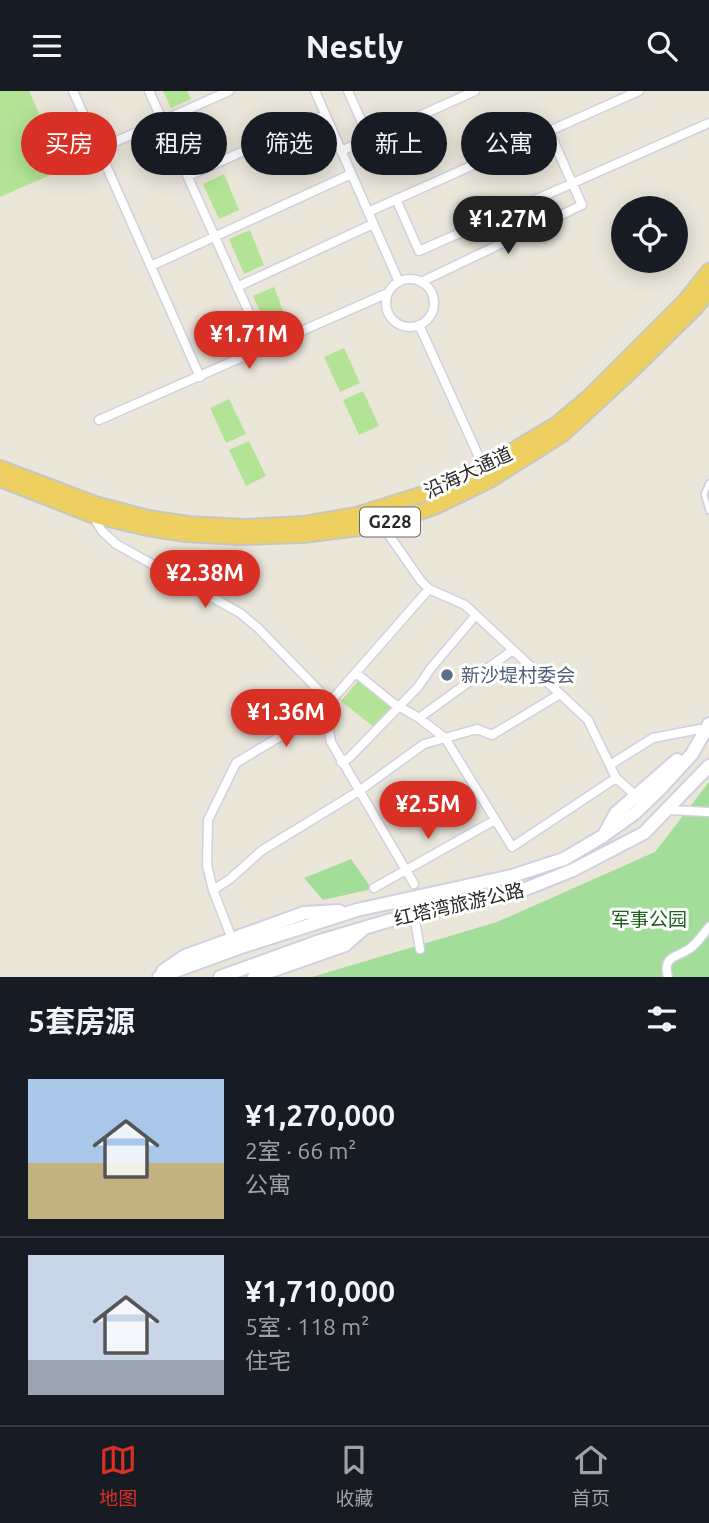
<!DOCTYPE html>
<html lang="zh">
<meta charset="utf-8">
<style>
body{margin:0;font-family:Ubuntu,"Noto Sans SC",sans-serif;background:#20242c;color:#f1f3f6;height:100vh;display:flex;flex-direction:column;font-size:26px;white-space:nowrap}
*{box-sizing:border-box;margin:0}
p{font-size:23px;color:#9ea1a6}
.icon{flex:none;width:38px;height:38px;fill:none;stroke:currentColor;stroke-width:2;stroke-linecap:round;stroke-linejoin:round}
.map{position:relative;height:886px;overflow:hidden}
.details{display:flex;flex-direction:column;background:#171b24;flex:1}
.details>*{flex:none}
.top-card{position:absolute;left:21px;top:21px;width:668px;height:63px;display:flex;gap:14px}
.tools{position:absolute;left:611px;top:105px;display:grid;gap:14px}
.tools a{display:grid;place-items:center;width:77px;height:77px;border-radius:50%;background:#171b24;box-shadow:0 4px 18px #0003;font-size:35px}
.price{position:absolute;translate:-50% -60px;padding:0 16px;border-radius:24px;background:#d93025;color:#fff;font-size:23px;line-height:46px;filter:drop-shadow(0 2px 4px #0008)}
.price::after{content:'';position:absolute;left:50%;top:42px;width:21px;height:16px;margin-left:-10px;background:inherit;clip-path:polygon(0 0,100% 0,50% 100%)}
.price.selected{background:#222;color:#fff}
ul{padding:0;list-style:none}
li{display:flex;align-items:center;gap:21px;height:175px;padding:0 28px}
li+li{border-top:2px solid #363941}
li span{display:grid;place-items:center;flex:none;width:196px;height:140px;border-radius:0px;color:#555}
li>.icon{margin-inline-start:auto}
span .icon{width:84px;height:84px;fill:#fffc;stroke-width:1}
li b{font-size:30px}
h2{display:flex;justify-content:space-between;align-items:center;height:84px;padding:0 28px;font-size:30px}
.tag{padding:0 24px;border-radius:32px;background:#171b24;box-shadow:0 4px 18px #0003;font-size:24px;line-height:63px}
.tag.selected{background:#d93025;color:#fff}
header{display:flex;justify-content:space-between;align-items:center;height:91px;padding:0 28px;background:#171b24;font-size:32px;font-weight:700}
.menu{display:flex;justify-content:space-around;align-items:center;height:98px;border-top:2px solid #363941;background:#171b24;font-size:19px;color:#9ea1a6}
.menu a{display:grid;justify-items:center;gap:4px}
.menu .selected{color:#d93025}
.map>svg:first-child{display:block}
.green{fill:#a3dd9a}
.pitch{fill:#b3e496}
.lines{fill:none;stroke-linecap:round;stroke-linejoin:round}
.service-casing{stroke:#d0d0e0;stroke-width:8}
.minor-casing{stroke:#d0d0e0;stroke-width:11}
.secondary-casing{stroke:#d0d0e0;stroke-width:16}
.trunk-casing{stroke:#c7c7c7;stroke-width:18}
.service{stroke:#fff;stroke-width:4.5}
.minor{stroke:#fff;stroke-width:8}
.secondary{stroke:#fff;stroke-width:12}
.trunk{stroke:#edd05f;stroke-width:14}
.service-dot{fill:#5c6f8a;stroke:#fff;stroke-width:2.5}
.labels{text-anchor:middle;stroke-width:6;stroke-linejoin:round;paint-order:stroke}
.shield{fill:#fff;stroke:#686868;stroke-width:2}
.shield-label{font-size:18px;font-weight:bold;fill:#282828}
.street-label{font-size:19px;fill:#282828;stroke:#fff}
.service-label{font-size:19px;fill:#4e5e75;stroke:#fff;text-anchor:start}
.park-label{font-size:19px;fill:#1e5f1e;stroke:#fff}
</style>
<header><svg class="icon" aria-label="menu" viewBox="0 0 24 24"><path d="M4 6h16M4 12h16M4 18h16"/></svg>Nestly<svg class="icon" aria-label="search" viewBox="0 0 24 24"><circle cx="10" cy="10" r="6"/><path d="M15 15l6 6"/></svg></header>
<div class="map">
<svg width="709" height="886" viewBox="0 0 709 886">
<rect width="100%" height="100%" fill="#eae6da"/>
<path class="green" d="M709,691V886H312L497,831L655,761Z
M351,768L372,798L323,809L304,787Z"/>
<path class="pitch" d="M0,0H29L64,78L0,106Z
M163,0H187L191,8L171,17Z
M198,27L214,62L194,71L178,36Z
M224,83L239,119L219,128L203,93Z
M250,139L264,174L244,183L229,148Z
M274,196L288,232L269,240L253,205Z
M344,257L360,292L340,301L324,266Z
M363,300L379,335L359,344L343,309Z
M229,308L246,343L226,352L210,317Z
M249,350L266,385L246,395L229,359Z
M359,589L392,616L375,637L341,610Z"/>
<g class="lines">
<g class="service-casing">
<path id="service" d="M709,392L704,403L709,420"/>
</g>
<g class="minor-casing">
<path id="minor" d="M73,0L200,286
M149,0L265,257
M315,0L399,191
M348,0L369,47
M99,58L229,0
M341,60L475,0
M188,85L325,24
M396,108L419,160L709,32
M368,121L639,0
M151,175L351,83
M386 212a24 24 0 1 1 48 0a24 24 0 1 1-48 0Z
M421,191L582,114L549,40
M237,196L373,133
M419,234L484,377
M99,329L388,202
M92,424L102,440L116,453L240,522L258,537L330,611L327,629L331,651L414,793
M382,434L421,490L429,498L465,514L588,629L616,687L635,704
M356,582L393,612L419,627L445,647L512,756L616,687
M419,627L513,559
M341,671L349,667L418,596L431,577L476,524
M610,674L653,647L700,638
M667,719L709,721
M374,797L495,729
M213,799L230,788L261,760L359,700L424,653L477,638L492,644L560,603
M414,824L420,858
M232,848L213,799L207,774L208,729L236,672L286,642L330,611L429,498
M668,886C662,865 676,867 689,858C697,853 703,843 709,836"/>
</g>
<g class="secondary-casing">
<path id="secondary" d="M605,742L616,722L677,669
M163,880L185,865L304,822L339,820
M159,886L241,856L357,819L512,785L564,768L603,745L635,722L659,699L692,663L709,633
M220,886L320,850L391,829L518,801L573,779L644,742L709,675
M254,886L345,854L362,839"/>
</g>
<g class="trunk-casing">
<path id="trunk" d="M0,377L95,413L148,427L188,433L244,436L303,433L356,424L439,398L484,377L557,333L587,308L686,209L709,180
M0,388L92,424L147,437L186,443L241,446L303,444L382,434L437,415L490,389L563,343L627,284L695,217L709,200"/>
</g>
<use href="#service" class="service"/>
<use href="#minor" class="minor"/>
<use href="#secondary" class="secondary"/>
<use href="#trunk" class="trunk"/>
</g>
<circle class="service-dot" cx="447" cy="584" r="7"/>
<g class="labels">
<rect class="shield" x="360" y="416.5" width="60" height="29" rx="5"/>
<g class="shield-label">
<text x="390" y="437">G228</text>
</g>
<g class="street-label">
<text transform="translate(468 381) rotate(-25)" y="7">沿海大通道</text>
<text transform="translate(459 813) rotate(-13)" y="7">红塔湾旅游公路</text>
</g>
<g class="service-label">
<text x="461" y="591">新沙堤村委会</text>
</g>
<g class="park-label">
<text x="649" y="835">军事公园</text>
</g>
</g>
</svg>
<div class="tools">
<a><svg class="icon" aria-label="locate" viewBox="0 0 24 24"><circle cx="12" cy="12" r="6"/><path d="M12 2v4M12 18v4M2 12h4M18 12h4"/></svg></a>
</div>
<b class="price selected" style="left:508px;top:165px">¥1.27M</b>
<b class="price" style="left:249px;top:280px">¥1.71M</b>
<b class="price" style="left:205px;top:519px">¥2.38M</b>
<b class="price" style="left:286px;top:658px">¥1.36M</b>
<b class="price" style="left:428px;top:750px">¥2.5M</b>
<div class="top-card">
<a class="tag selected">买房</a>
<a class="tag">租房</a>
<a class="tag">筛选</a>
<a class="tag">新上</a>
<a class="tag">公寓</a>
</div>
</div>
<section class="details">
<h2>5套房源<svg class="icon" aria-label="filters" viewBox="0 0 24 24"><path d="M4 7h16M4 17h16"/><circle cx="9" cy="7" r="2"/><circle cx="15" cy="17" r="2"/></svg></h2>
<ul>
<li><span style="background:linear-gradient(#a9c7e8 60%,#c2b280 0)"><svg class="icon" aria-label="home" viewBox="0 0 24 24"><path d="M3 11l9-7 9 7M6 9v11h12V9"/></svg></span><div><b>¥1,270,000</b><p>2室 · 66 m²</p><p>公寓</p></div></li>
<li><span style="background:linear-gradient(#c9d6e8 75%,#9aa5b1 0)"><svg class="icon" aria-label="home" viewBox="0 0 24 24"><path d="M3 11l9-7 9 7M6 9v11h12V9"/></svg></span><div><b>¥1,710,000</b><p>5室 · 118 m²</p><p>住宅</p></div></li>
</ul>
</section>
<nav class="menu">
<a class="selected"><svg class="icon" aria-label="map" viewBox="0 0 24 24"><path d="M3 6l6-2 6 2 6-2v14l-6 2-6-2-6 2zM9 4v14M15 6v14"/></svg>地图</a>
<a><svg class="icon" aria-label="saved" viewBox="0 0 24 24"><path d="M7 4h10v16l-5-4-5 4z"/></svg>收藏</a>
<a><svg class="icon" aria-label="home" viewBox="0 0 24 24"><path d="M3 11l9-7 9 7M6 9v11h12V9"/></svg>首页</a>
</nav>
